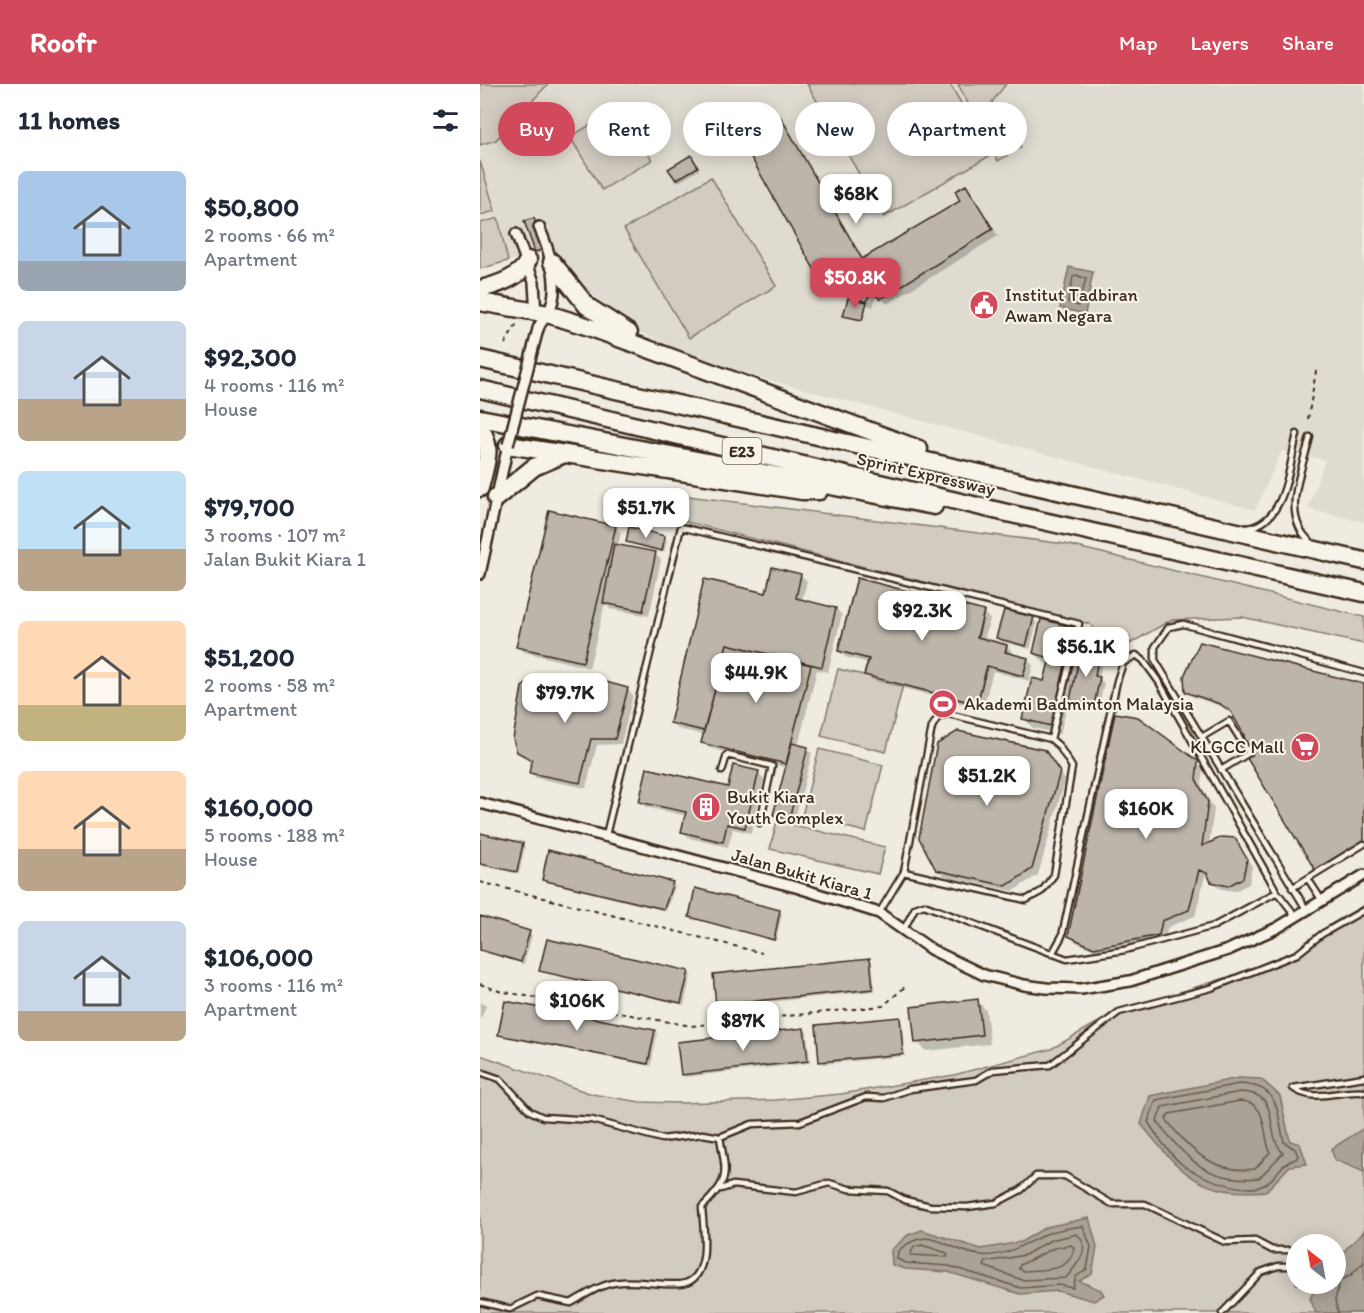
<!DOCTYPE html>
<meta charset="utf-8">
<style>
body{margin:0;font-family:Itim,sans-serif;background:#f6f6f7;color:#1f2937;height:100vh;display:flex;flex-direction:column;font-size:22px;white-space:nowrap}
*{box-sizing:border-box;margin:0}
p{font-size:20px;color:#747a83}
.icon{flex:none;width:33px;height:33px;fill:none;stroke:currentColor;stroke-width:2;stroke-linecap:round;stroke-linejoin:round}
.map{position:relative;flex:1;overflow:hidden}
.panel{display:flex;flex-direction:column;background:#fff;width:480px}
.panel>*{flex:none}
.banner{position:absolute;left:18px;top:18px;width:570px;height:54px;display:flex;gap:12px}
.needle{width:39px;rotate:329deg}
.fabs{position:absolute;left:806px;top:1150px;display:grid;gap:12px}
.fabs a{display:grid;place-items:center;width:60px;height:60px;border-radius:50%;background:#fff;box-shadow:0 3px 15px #0003;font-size:30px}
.price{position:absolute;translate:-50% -51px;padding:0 14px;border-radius:12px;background:#fff;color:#222;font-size:20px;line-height:39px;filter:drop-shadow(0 2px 3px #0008)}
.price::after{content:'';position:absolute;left:50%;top:36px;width:18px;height:14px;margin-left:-9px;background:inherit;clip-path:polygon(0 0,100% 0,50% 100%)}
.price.active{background:#d1495b;color:#fff}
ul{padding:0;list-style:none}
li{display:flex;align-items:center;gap:18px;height:150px;padding:0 18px}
li span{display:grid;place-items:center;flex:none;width:168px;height:120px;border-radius:9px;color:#555}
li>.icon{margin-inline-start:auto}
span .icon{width:72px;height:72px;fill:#fffc;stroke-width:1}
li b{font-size:26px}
h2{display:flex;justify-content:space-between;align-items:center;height:72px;padding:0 18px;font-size:26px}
.pill{padding:0 21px;border-radius:27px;background:#fff;box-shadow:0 3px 15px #0003;font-size:21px;line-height:54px}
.pill.active{background:#d1495b;color:#fff}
header{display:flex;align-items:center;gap:36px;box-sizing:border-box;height:84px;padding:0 30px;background:#d1495b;color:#fff}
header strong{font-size:28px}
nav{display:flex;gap:33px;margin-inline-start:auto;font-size:21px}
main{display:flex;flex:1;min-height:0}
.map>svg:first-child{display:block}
.built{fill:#e0dbd0}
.green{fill:#d1cbc0;stroke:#867a6f;stroke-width:1.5;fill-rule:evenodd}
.water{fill:#aaa296;stroke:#7e7266;stroke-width:1.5}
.shadow{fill:#0003}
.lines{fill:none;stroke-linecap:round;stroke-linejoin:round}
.shore{stroke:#675a4e;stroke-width:1.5}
.building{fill:#bdb5aa;stroke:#3b2a1e;stroke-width:1.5}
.service-casing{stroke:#3b2a1e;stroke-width:9}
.minor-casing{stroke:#3b2a1e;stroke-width:14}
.motorway-casing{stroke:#3b2a1e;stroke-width:21}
.path{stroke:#3b2a1e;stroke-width:2;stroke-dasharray:4.5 4.5;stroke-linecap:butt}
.service{stroke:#f7f3e8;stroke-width:4.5}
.minor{stroke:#f7f3e8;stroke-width:9}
.motorway{stroke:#f7f3e8;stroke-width:16}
.minor-bridge-casing{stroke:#3b2a1e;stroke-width:14;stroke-linecap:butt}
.minor-bridge{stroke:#f7f3e8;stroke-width:9}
.labels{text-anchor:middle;stroke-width:4.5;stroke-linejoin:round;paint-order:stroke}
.shield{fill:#f7f3e8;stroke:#73665b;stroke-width:1.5}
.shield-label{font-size:16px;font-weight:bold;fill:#3b2a1e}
.poi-label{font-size:18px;fill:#3b2a1e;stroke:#f7f3e8;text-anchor:start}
.street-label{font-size:18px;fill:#3b2a1e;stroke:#f7f3e8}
</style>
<header>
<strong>Roofr</strong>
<nav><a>Map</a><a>Layers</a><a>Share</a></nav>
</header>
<main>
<section class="panel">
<h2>11 homes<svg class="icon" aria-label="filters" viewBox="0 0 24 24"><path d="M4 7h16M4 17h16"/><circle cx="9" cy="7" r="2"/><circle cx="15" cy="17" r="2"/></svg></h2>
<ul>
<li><span style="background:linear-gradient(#a9c7e8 75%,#9aa5b1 0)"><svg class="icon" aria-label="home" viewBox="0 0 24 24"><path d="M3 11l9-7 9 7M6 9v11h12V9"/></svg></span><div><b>$50,800</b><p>2 rooms · 66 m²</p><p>Apartment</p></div></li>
<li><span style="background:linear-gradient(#c9d6e8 65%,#b9a48a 0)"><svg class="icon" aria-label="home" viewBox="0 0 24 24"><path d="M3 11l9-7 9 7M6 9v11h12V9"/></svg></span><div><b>$92,300</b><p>4 rooms · 116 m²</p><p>House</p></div></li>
<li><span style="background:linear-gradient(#bfe0f5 65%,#b9a48a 0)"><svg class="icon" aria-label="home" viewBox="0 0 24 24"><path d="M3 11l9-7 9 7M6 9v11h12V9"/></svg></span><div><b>$79,700</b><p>3 rooms · 107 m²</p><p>Jalan Bukit Kiara 1</p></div></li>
<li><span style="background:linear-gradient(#ffd9b3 70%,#c2b280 0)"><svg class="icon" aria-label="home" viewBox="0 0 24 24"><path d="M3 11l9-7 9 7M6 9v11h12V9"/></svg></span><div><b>$51,200</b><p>2 rooms · 58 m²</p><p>Apartment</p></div></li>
<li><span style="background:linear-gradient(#ffd9b3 65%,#b9a48a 0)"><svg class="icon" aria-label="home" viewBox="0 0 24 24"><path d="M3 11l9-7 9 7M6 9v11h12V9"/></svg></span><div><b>$160,000</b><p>5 rooms · 188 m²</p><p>House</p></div></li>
<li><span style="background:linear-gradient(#c9d6e8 75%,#b9a48a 0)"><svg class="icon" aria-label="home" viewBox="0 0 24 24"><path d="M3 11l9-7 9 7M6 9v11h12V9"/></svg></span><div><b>$106,000</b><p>3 rooms · 116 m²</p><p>Apartment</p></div></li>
</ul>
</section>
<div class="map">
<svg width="884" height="1229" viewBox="0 0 884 1229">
<rect width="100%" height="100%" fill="#efebe0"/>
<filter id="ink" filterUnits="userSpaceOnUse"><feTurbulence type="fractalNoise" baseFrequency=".0167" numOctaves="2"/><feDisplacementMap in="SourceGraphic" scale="12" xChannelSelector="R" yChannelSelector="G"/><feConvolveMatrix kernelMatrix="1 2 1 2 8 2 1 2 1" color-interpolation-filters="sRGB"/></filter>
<g filter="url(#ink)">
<path class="built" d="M68,0H884V438L828,425L845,376L802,367L775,426L222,278L154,245L96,197L78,176L73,163L29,177L18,132L0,137V61L16,56Z"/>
<path class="green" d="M0,0H68L16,56L0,61Z
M327,0H470L511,71L404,133Z
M478,0H526L512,18L541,63L518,77Z
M140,23L172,76L122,106L90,53Z
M0,77L15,127L0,131Z
M231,93L296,202L209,254L144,145Z
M18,134L28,177L0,185V139Z
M200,411L585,460L884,533V560L762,533L691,536L632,570L610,540L199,436Z
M377,494L504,527L498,553L527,561L526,568L548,574L543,592L507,582L497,620L423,601L406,668L341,652L358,585L384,591L388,575L358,567Z
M339,665L403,681L386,748L322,732Z
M297,737L405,763L398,790L290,765Z
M884,821V1229H0V971L112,1010L160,1018L198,1019L296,1016L361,1010L474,991L571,965L629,932L655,922L755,891L817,866L853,839ZM816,1161H855V1200H816Z"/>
<path class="water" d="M589,183L613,188L605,230L580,224Z
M759,994L781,995L800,1012L810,1057L820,1060L827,1080L810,1082L786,1107C719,1113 700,1088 661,1040L670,1012Z
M884,1044V1088L855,1076L851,1065Z
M609,1134L617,1163L612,1190L599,1197L621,1206L624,1211L614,1217L578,1207L540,1210L468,1188L425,1185L412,1181L411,1166L428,1151L442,1146L501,1165L541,1158L566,1143Z
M884,1147V1229H836L830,1214L838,1200H855V1176Z"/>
<path class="shadow" d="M300,34L306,40L384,176L482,117L486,103L518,152L407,220L397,210L393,223L387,221L383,236L366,232L378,217L373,212L375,205L372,203L355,213L349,207L293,46Z
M213,76L219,86L199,98L197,96Z
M53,136L65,168L59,170L56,168Z
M135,443L141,449L138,462L175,470L181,476L169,532L130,525L125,519L109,584L44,568L38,562Z
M184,453L187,456L184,468L148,458Z
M321,491L327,497L322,517L356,525L362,531L348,588L337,586L318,662L332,669L314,739L299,735L295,731L307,684L229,664L223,658L225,651L198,645L192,638L226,496L288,511Z
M378,496L504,529L510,535L504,556L526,562L518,554L553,535L557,539L550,565L523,558L533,568L532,571L547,575L553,581L549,597L513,587L503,625L392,596L386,590L389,579L365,573L359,566Z
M595,545L604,555L601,566L619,570L623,574L619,594L624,599L618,625L596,620L589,613L580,650L553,644L544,634L565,599L570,580L564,578L554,569Z
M884,601V763L841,789L753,629L746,624L711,612L707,607Z
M147,605L153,611L141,660L117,661L106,704L56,694L50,688L53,678L38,667L100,608Z
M564,668L585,696L558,791L533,807L464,792L458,785Z
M717,679L723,685L721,702L734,725L729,761L754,756L772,782L769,800L755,807L747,806L739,804L731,793L725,792L715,832L688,843L684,857L621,869L596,858L590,851Z
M278,689L284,695L271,749L253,745L248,763L209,754L203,748L207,732L166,723L160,717L249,705Z
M0,750L45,763L39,790L0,781Z
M69,768L193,800L195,802L186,827L66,798L64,795Z
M299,827L302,830L296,857L210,833Z
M0,834L52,851L44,880L0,867Z
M389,875L392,878L395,907L240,923L238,920Z
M61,886L208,889L211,891L204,921Z
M497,917L506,926L510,960L446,967L437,958Z
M0,918L6,922L0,936Z
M419,935L422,938L425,972L343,980L341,977Z
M324,945L327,948L330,979L205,993L202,990Z
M174,947L177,950L171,982L20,951Z"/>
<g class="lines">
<path class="shore" d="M596,191L606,195L598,222L588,218L593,193Z
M759,1000C800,1001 796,1025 804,1058L815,1065L818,1072L816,1075C800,1078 797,1094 784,1101C765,1111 720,1093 704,1082C691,1072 677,1052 668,1038L676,1016Z
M760,1008C804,1009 782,1045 803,1069L779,1094C728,1099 706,1075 677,1037L682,1023Z
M760,1017C788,1017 782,1048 790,1068L775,1085C734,1090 709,1066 686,1035L689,1030Z
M603,1142L611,1163L607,1185L596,1193L593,1204L579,1201L541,1204L469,1182L426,1179L417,1175L418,1167C451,1138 465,1167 500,1171C524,1174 546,1159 566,1150C577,1145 591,1144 603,1142Z
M597,1150C614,1166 594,1183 586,1194L542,1196L504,1182L506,1178L545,1171L571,1156Z
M442,1161L467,1169L468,1173L430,1171L434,1163Z
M591,1161L594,1164C590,1189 565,1185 544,1187L539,1185L540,1181L574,1164Z
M858,1229L855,1216L860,1197L871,1191L884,1178"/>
</g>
<path class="building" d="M300,32L382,175L480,117L475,107L486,101L513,145L400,215L390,206L387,218L371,213L374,203L365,198L347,208L264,61L291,45L288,40Z
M211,71L218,83L196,96L188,85Z
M54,134L64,165L55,168L44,137Z
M368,214L387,218L382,236L363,232Z
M69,426L136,442L103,578L36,563Z
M149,443L185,452L182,467L146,458Z
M134,460L176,468L163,527L123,519Z
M292,483L321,490L316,514L356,524L342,583L247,560L224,647L190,639L224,495L286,509Z
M377,494L504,527L497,553L527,561L525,568L548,574L543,592L507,582L497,620L384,591L389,575L358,567Z
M524,526L554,533L546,562L516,554Z
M561,535L596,544L571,642L542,635L552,594L564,597L570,574L553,569Z
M720,558L884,600V756L835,786L768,676L764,651L751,628L740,620L705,608L704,592Z
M247,560L331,581L306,680L221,659Z
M601,565L619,569L615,592L620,593L614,621L590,616Z
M104,592L148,604L135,655H111L100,699L49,689L52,676L37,668L33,655L42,603L57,593L99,606Z
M635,629L658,633L718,677L716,695L728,718L722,762L742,753L755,754L767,775L763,794L748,802L731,798L727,789L719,786L709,826L682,837L679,851L614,864L588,852Z
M478,647L565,666L580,688L552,785L526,802L456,786L439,754L457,660Z
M312,659L328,663L309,735L293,731Z
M253,681L279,687L265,744L247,740L243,758L201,748L206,728L159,718L167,684L248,703Z
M0,749L43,759L37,788L0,780Z
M68,766L193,798L184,825L62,796Z
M215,804L300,826L294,856L209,833Z
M0,832L50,847L41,878L0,866Z
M67,855L209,887L201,919L59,887Z
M390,874L393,905L236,921L233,890Z
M498,915L502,951L435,959L431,923Z
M25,917L175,946L168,980L18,951Z
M420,933L423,970L339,978L336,941Z
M324,944L328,977L201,991L197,958Z"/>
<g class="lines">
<g class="service-casing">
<path id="service" d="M830,353C822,387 799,433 832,459
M768,444C807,437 809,381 817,350
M468,630L571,655L579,662L592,683L574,791L562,807L546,816L424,788L452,643L458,633Z
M722,653L749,637L769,669L741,686
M242,687L247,671L292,682L280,739
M126,751L201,443L599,540L571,655
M828,795L841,815
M812,804L884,760
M826,825L675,576V563L689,543L703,540L884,589
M399,829L424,788
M424,845L435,824L444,821L587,875L645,866L734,842L797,808
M572,870L582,852L637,597L643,579L656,571L663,576L679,598L797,808L815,831
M0,988L20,995L50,1027L63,1033L112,1036L182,1055L223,1050L240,1053L272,1040L320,1038L386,1013L404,1014L430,1005L496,996L513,986L570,981L639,928L731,904L817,870L842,850L884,826
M884,993L813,1004C834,1020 861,1005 884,1008
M241,1105L253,1101L316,1108L349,1099L369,1105L408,1107L425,1116L450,1122L487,1123L516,1119L541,1106L556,1092H585L632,1120H665L745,1158L775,1157L792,1166H816
M0,1218L30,1225L57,1212L91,1219C107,1210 122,1199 141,1198C161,1196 181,1202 201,1200C233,1196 223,1144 222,1123C251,1095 246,1091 240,1053
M742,1229L781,1188L798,1182H816"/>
</g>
<g class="minor-casing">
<path id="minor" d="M36,150L54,198L56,231
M58,245C60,238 64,236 68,230C82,203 70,168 59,143
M0,490L28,361
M0,719L319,804L399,829L452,866L504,891L544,901L566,904L601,905L650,897L748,866L797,844L884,791"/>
</g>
<g class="motorway-casing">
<path id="motorway" d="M72,178L107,222L149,249
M0,205C17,201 42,193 48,176
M0,218L68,230L106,242L439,365
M0,275L884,477
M0,305L523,428L884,509
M0,334L454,422
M0,344C14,363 5,382 0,404
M28,361L322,407H339
M16,414L54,383L82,371"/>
</g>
<path class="path" d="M25,260L38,238
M828,335L836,287
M0,798L282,869
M0,900L19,907L211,942L403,922L427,901"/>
<use href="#service" class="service"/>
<use href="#minor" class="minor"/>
<use href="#motorway" class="motorway"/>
<g class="minor-bridge-casing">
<path id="minor-bridge" d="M28,361L58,245"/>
</g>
<use href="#minor-bridge" class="minor-bridge"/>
</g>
</g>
<defs>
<g id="civic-disc" transform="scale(1.5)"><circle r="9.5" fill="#d1495b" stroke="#f7f3e8"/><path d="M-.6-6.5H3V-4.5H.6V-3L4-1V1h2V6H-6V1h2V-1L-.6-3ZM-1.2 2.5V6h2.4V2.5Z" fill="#fff"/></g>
<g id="stadium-disc" transform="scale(1.5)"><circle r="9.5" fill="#d1495b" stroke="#f7f3e8"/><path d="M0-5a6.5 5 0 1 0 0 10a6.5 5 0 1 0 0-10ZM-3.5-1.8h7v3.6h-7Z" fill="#fff"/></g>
<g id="supermarket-disc" transform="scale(1.5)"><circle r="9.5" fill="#d1495b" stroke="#f7f3e8"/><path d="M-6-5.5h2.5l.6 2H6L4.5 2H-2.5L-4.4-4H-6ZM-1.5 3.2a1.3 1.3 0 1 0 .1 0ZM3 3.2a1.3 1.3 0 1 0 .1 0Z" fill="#fff"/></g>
<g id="building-disc" transform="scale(1.5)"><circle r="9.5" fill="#d1495b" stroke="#f7f3e8"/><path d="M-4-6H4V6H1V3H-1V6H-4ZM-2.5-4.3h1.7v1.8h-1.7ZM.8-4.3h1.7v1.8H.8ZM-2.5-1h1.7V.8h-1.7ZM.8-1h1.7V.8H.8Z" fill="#fff"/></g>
</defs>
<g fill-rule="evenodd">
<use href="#civic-disc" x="504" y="221"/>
<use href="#stadium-disc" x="463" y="620"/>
<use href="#supermarket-disc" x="825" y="663"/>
<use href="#building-disc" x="226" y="723"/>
</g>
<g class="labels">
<rect class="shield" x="242.5" y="354" width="39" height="26" rx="4.5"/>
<g class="shield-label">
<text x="262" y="373">E23</text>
</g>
<g class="poi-label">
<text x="525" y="217">Institut Tadbiran<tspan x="525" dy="21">Awam Negara</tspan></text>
<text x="484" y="626">Akademi Badminton Malaysia</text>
<text x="804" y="669" text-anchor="end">KLGCC Mall</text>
<text x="247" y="719">Bukit Kiara<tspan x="247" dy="21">Youth Complex</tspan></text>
</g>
<g class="street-label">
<text transform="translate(446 390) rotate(13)" y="6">Sprint Expressway</text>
<text transform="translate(322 790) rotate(16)" y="6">Jalan Bukit Kiara 1</text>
</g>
</g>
</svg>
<div class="fabs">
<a><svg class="needle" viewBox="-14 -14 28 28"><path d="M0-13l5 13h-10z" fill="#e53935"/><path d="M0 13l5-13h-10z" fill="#747a83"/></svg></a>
</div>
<b class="price" style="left:376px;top:141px">$68K</b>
<b class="price active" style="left:375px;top:225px">$50.8K</b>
<b class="price" style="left:166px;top:455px">$51.7K</b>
<b class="price" style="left:442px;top:558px">$92.3K</b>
<b class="price" style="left:606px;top:594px">$56.1K</b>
<b class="price" style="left:276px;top:620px">$44.9K</b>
<b class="price" style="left:85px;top:640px">$79.7K</b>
<b class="price" style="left:507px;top:723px">$51.2K</b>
<b class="price" style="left:666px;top:756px">$160K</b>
<b class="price" style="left:97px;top:948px">$106K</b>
<b class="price" style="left:263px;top:968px">$87K</b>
<div class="banner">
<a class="pill active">Buy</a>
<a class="pill">Rent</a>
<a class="pill">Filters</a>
<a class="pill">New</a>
<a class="pill">Apartment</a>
</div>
</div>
</main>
